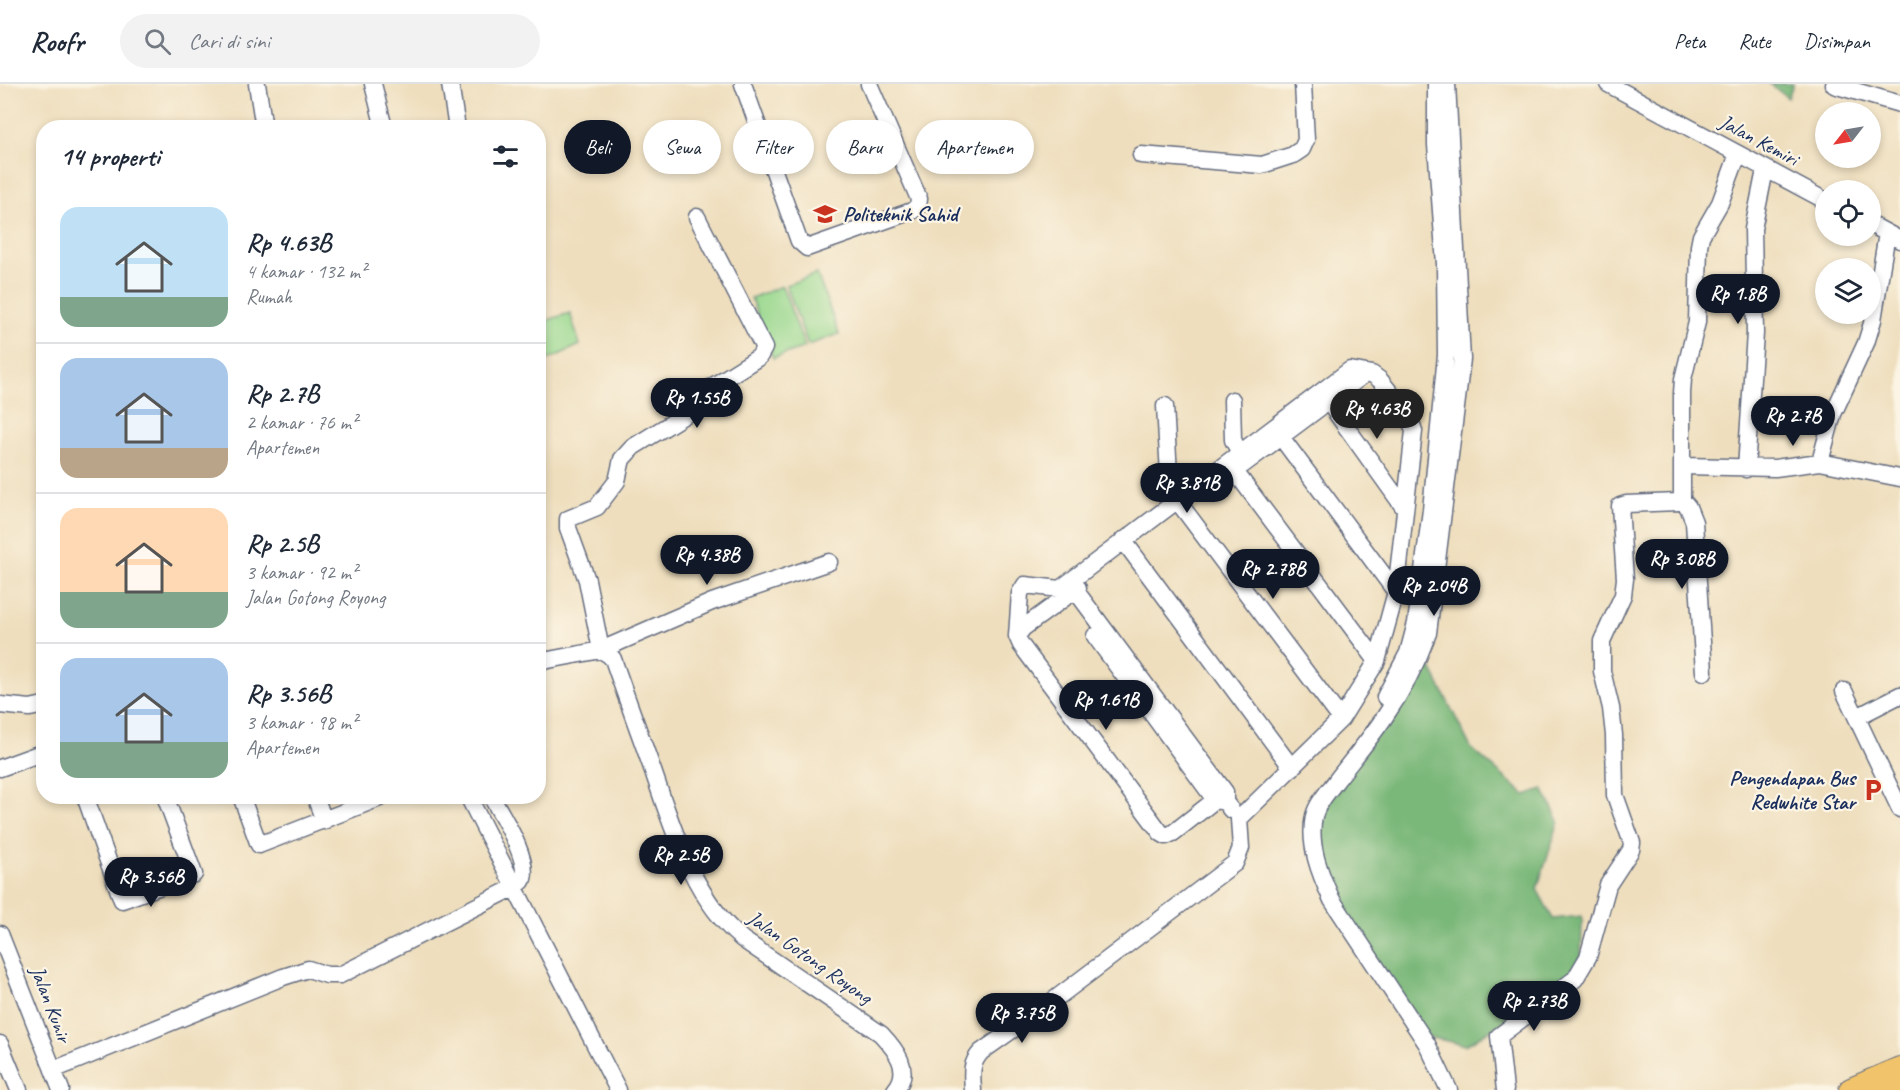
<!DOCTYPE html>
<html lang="id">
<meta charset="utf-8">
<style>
body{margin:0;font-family:Caveat,sans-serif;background:#f2f2f3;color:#1f2937;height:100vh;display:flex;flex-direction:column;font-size:22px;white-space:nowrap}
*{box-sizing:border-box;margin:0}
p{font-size:20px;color:#747a83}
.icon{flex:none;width:33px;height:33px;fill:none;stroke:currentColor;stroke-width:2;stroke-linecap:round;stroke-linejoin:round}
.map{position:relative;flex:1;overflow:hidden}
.sheet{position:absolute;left:36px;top:36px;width:510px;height:684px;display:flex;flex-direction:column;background:#fff;border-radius:24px;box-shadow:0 3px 9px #0003}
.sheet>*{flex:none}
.top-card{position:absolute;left:564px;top:36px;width:570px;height:54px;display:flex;gap:12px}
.needle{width:39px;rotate:239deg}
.tools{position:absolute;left:1815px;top:18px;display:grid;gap:12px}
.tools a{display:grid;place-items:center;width:66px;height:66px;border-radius:50%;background:#fff;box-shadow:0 3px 9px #0003;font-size:30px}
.price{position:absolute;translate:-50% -51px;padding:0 14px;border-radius:21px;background:#111827;color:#fff;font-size:20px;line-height:39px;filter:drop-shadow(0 2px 3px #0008)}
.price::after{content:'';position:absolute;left:50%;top:36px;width:18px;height:14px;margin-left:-9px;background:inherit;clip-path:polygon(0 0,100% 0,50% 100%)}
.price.on{background:#222;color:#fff}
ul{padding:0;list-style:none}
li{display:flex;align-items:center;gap:18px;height:150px;padding:0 24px}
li+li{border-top:2px solid #e0e1e3}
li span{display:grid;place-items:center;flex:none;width:168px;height:120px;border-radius:18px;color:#555}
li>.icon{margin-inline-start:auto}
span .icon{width:72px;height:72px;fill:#fffc;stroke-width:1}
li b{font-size:26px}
h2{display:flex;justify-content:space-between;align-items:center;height:72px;padding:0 24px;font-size:26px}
.pill{padding:0 21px;border-radius:27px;background:#fff;box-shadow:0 3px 9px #0003;font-size:21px;line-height:54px}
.pill.on{background:#111827;color:#fff}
header{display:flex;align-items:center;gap:36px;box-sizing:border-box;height:84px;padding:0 30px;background:#fff;border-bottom:2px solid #e0e1e3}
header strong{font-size:28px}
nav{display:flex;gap:33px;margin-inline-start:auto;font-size:21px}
.search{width:420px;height:54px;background:#f2f2f3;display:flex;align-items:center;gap:15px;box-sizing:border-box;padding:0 21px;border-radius:33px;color:#747a83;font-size:22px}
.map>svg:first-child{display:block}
.green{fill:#99d88e;stroke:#5a8476;stroke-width:1.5}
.forest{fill:#7ab879;stroke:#4a746c;stroke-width:1.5}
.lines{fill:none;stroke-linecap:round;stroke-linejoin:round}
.minor-casing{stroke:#656c7f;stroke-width:19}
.highway-casing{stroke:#656c7f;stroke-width:26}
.minor{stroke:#fff;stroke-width:16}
.highway{stroke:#f1c36a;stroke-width:24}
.labels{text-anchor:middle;stroke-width:4.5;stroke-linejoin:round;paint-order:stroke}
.street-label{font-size:21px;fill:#1b2f5e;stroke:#fcf5e5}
.poi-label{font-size:21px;font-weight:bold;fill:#1b2f5e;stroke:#fcf5e5;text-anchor:start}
</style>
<header>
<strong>Roofr</strong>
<div class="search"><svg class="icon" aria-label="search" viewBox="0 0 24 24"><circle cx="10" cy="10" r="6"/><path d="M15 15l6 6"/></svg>Cari di sini</div>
<nav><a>Peta</a><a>Rute</a><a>Disimpan</a></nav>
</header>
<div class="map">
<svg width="1900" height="1006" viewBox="0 0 1900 1006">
<rect width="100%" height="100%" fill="#fcf5e5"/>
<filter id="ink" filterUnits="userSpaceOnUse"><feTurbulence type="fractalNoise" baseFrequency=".0167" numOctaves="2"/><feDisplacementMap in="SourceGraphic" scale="12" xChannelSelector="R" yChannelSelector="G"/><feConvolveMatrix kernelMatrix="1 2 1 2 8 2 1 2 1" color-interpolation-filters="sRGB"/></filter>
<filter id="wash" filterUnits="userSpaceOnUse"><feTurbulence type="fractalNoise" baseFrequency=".008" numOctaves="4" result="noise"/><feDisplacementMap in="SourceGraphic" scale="24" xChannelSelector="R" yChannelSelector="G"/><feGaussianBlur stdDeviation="1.35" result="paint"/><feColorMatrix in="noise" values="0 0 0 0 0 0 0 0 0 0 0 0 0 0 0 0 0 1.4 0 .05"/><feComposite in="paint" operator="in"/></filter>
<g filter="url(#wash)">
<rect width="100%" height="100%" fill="#eedebd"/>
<path class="green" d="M817,190L839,250L808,261L786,201Z
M782,202L805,263L773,274L751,214Z
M570,229L580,261L539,280V239Z"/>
<path class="forest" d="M1770,0H1793L1788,14Z
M1426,574L1471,664L1525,711L1543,705L1559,737L1537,805L1553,835L1582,832L1581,889L1466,961L1428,953L1324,798L1316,741L1323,719Z"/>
</g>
<g filter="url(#ink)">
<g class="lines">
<g class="minor-casing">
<path id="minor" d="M257,0L264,44
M373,0L384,44
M450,0L457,44
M743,0L799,157L807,164L912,127L918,122L919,115L869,0
M1447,0L1462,275L1428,549C1417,579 1402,608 1384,634C1369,656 1352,676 1336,697C1329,707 1317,719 1314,732C1308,761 1320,790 1332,816L1427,960L1449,1006
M1608,0L1826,117
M1834,1L1900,20
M1141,71L1262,81L1293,71L1302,65L1306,56L1303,0
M697,133L764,264L759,273L702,309L698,315L696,324L633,363L622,375L617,397L597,423L568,435V444L587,496L601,566L712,518L829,478
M1870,140L1900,156
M1322,309L1405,425
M1232,316L1233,356L1240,369
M1165,322L1170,407L1341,635
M1275,345L1396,508
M1228,378L1377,577
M1820,378L1833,330L1866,259L1873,236L1887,149
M1683,382L1775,384L1820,378L1900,394
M1746,385L1755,249L1753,145L1765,86
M1236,386L1365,290
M1682,416L1688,423L1694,438L1704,588
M1123,456L1292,684
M1070,499L1225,708V718L1231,726
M1078,504L1023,544L1017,552L1021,561L1161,749L1166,752L1173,749L1215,716L1225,718
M1095,552L1215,716
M538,578L601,566L609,571L613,575C626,613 640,650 653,687C673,745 693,814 742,855L881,950C895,965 913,986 895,1006
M1844,607L1900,725
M1385,613L1408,569L1416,539L1431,426L1446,271L1445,180L1436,61V0
M0,621L30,624L44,621
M1857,633L1900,611
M0,684L44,668
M85,712L122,816L194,790L165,712
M241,712L259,761L385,712
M315,712L324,737
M468,712L618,1006
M0,850L61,1006
M0,960L19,1006
M53,986L283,893L308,885L327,891H340L515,803C517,801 520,799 522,797C532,778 501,730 491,712
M973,1006C972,990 970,980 981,968L1042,925L1235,779L1241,764L1239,735L1341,635L1377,577L1396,508L1414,347L1409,332L1380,296L1372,290L1350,286L1060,505L1025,501L1020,509L1017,552
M1505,1006L1499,952L1575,895L1588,873L1608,801L1631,766L1632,759L1615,711L1614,651L1611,624L1602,587V557L1623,511L1625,495L1620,422L1626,420L1679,418L1682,416V309L1683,295L1697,238L1699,162L1701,152L1720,119L1738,70"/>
</g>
<g class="highway-casing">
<path id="highway" d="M1851,1006L1900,985
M1895,1006L1900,1004"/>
</g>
<use href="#minor" class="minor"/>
<use href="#highway" class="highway"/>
</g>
</g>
<defs>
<g id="university-bare" transform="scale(1.8)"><path d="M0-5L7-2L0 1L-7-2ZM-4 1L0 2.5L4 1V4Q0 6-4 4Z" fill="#c8321e" stroke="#fcf5e5" stroke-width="2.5" paint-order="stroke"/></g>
<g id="parking-bare" transform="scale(1.8)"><path d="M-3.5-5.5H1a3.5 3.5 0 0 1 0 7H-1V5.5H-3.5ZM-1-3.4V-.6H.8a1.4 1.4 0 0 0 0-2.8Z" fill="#c8321e" stroke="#fcf5e5" stroke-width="2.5" paint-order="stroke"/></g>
</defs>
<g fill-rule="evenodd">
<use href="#university-bare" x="825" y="130"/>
<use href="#parking-bare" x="1873" y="706"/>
</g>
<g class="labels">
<g class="street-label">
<text transform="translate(1759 56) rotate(28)" y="7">Jalan Kemiri</text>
<text transform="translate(810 873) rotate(35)" y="7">Jalan Gotong Royong</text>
<text transform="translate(51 920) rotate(69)" y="7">Jalan Kunir</text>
</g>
<g class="poi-label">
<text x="843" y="137">Politeknik Sahid</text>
<text x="1855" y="701" text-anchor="end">Pengendapan Bus<tspan x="1855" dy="24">Redwhite Star</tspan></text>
</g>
</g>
</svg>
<div class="tools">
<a><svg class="needle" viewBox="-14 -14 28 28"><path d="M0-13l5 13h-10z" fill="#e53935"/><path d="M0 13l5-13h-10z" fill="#747a83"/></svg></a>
<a><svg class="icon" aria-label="locate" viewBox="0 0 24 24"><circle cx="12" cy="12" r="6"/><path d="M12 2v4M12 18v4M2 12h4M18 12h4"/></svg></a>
<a><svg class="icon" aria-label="layers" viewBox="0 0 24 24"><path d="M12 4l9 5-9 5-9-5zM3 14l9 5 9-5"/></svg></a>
</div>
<b class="price" style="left:1738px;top:241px">Rp 1.8B</b>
<b class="price" style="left:697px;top:345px">Rp 1.55B</b>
<b class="price on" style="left:1377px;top:356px">Rp 4.63B</b>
<b class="price" style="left:1793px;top:363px">Rp 2.7B</b>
<b class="price" style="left:1187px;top:430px">Rp 3.81B</b>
<b class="price" style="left:707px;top:502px">Rp 4.38B</b>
<b class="price" style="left:1682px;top:506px">Rp 3.08B</b>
<b class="price" style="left:1273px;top:516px">Rp 2.78B</b>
<b class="price" style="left:1434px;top:533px">Rp 2.04B</b>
<b class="price" style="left:1106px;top:647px">Rp 1.61B</b>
<b class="price" style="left:681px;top:802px">Rp 2.5B</b>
<b class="price" style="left:151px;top:824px">Rp 3.56B</b>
<b class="price" style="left:1534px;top:948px">Rp 2.73B</b>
<b class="price" style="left:1022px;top:960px">Rp 3.75B</b>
<div class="top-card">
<a class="pill on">Beli</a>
<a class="pill">Sewa</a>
<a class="pill">Filter</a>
<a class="pill">Baru</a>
<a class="pill">Apartemen</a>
</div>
<section class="sheet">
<h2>14 properti<svg class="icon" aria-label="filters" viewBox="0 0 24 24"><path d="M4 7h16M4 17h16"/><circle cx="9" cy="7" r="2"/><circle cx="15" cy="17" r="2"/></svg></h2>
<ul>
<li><span style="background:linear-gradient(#bfe0f5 75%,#7fa58c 0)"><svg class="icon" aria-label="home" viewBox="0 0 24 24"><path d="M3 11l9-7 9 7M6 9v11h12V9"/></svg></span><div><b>Rp 4.63B</b><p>4 kamar · 132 m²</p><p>Rumah</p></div></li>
<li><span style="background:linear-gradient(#a9c7e8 75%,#b9a48a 0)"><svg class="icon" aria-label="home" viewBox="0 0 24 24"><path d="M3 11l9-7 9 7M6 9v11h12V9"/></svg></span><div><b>Rp 2.7B</b><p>2 kamar · 76 m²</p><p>Apartemen</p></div></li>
<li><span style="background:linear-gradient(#ffd9b3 70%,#7fa58c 0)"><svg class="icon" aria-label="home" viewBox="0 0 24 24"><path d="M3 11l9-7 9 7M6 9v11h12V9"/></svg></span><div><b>Rp 2.5B</b><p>3 kamar · 92 m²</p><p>Jalan Gotong Royong</p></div></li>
<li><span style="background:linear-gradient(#a9c7e8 70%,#7fa58c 0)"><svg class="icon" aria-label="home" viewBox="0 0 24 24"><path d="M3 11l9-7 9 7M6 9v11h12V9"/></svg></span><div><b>Rp 3.56B</b><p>3 kamar · 98 m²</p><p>Apartemen</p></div></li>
</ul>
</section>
</div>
